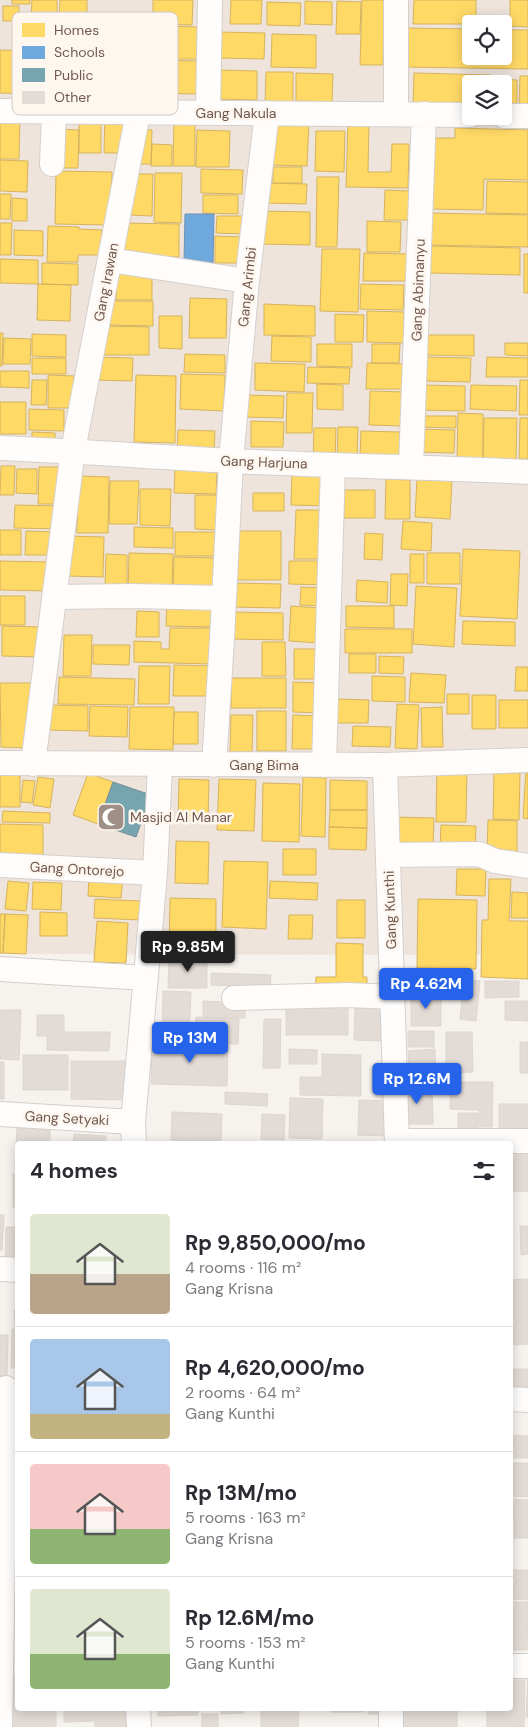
<!DOCTYPE html>
<meta charset="utf-8">
<style>
body{margin:0;font-family:"DM Sans",sans-serif;background:#f7f7f7;color:#2b2b33;height:100vh;display:flex;flex-direction:column;font-size:19px;white-space:nowrap}
*{box-sizing:border-box;margin:0}
p{font-size:16px;color:#7c7c81}
.icon{flex:none;width:28px;height:28px;fill:none;stroke:currentColor;stroke-width:2;stroke-linecap:round;stroke-linejoin:round}
.map{position:relative;flex:1;overflow:hidden}
.details{position:absolute;left:15px;top:1141px;width:498px;height:570px;display:flex;flex-direction:column;background:#fff;border-radius:5px;box-shadow:0 2px 12px #0003}
.details>*{flex:none}
.fabs{position:absolute;left:462px;top:15px;display:grid;gap:10px}
.fabs a{display:grid;place-items:center;width:50px;height:50px;border-radius:5px;background:#fff;box-shadow:0 2px 12px #0003;font-size:25px}
.price{position:absolute;translate:-50% -42px;padding:0 11px;border-radius:5px;background:#2563eb;color:#fff;font-size:16px;line-height:32px;filter:drop-shadow(0 1px 2px #0008)}
.price::after{content:'';position:absolute;left:50%;top:30px;width:15px;height:11px;margin-left:-8px;background:inherit;clip-path:polygon(0 0,100% 0,50% 100%)}
.price.on{background:#222;color:#fff}
ul{padding:0;list-style:none}
li{display:flex;align-items:center;gap:15px;height:125px;padding:0 15px}
li+li{border-top:1px solid #e1e1e2}
li span{display:grid;place-items:center;flex:none;width:140px;height:100px;border-radius:5px;color:#555}
li>.icon{margin-inline-start:auto}
span .icon{width:60px;height:60px;fill:#fffc;stroke-width:1}
li b{font-size:21px}
h2{display:flex;justify-content:space-between;align-items:center;height:60px;padding:0 15px;font-size:21px}
.map>svg:first-child{display:block}
.residential{fill:#eee4dc;fill-rule:evenodd}
.homes{fill:#ffd966;stroke:#d5b35f}
.schools{fill:#6fa8dc;stroke:#7090b2}
.public{fill:#76a5af;stroke:#758e92}
.building{fill:#e3dbd5;stroke:#ded5d0}
.lines{fill:none;stroke-linecap:round;stroke-linejoin:round}
.minor-casing{stroke:#d5cfcc;stroke-width:26}
.minor{stroke:#fefdfc;stroke-width:24}
.labels{text-anchor:middle;stroke-width:5;stroke-linejoin:round;paint-order:stroke}
.street-label{font-size:14px;fill:#725950;stroke:#fdf7f0}
.poi-label{font-size:14px;fill:#725950;stroke:#fdf7f0;text-anchor:start}
.key{fill:#fdf7f0;stroke:#d3c8c0;stroke-width:1}
.key-label{font-size:14px;fill:#725950}
</style>
<div class="map">
<svg width="528" height="1727" viewBox="0 0 528 1727">
<rect width="100%" height="100%" fill="#f6f2ee"/>
<path class="residential" d="M0,0H528V955L0,954ZM471,24H504V56H471ZM471,84H504V116H471Z"/>
<path class="homes" d="M12,0H30V4H12Z
M32,0H57V19H31Z
M60,0H87V20H59Z
M153,0H193L192,25L153,24Z
M231,0H262L261,24H230Z
M362,0H384L383,65H360Z
M414,0H476V24H413Z
M510,0H528V27L510,26Z
M305,1L332,2V25L305,24Z
M337,1L361,2L360,34H336Z
M267,2L301,3L300,26L267,25Z
M3,6H19V21H3Z
M167,26L198,27L197,59H167Z
M405,28L471,29V56H504V30H528V69L404,67Z
M219,32L265,33L264,59L219,58Z
M272,34L316,35V68L271,67Z
M0,50L33,51L32,94L0,93Z
M140,60L199,61L198,94L139,93Z
M219,70L257,71V100L218,99Z
M266,72H293V105L265,104Z
M296,73L333,74L332,102L296,101Z
M414,73L491,75V84H471V107L413,106Z
M520,76H528V109H519Z
M496,79L517,80V106H504V84H496Z
M0,114H20L19,159H0Z
M105,114L125,115L124,153H104Z
M348,120L369,121L368,172H391L392,144H409L408,188L346,187Z
M79,121L101,122V153H79Z
M269,121L309,122L307,166L268,165Z
M174,123L195,124V166H173Z
M455,128L528,130V180L484,179L483,210L431,209L433,138H455Z
M56,129L79,130L78,168H56Z
M139,129L152,130L151,164H138Z
M197,130L230,131L229,167H196Z
M316,131H345L344,172L315,171Z
M152,144L172,145V166H151Z
M0,160L28,161L27,192L0,191Z
M273,167H302V183H273Z
M201,169L243,170L242,194L201,193Z
M56,171L112,172L111,225L55,224Z
M155,173H182L181,223L154,222Z
M131,174H153L152,216L130,215Z
M317,177H339L337,247H316Z
M487,181L528,182V214L486,213Z
M263,183L307,184L306,204L263,203Z
M385,190L410,191L409,220H384Z
M0,194H11L10,219H0Z
M203,195H238V214L203,213Z
M12,198L27,199V221H12Z
M261,211L310,212V245L261,244Z
M430,213L528,215V247L429,245Z
M217,216H244V234L216,233Z
M367,221L401,222L400,252H367Z
M0,223H12L11,255H0Z
M122,223L179,224V257L121,256Z
M48,226L79,227V229L102,230V255H78V262H47Z
M14,230L43,231V256L14,255Z
M215,236L242,237L241,263H215Z
M429,246L520,248V275L429,273Z
M322,249H360L358,312L320,311Z
M364,253L408,254L407,281H363Z
M524,254H528V293H524Z
M0,259L38,260V284L0,283Z
M42,263L78,264V285L42,284Z
M117,269L152,270V300H116Z
M38,284L71,285L70,321L37,320Z
M361,284L404,285L403,310L360,309Z
M190,298L227,299L226,338H189Z
M111,301H153V326L110,325Z
M264,304L315,306V336L264,335Z
M367,311L404,312V343L367,342Z
M335,314L364,315L363,342H335Z
M159,316H182V349L159,348Z
M104,326L149,327V355H104Z
M0,333H3L2,366H0Z
M32,334L66,335V357L32,356Z
M426,335H474V356L426,355Z
M272,336L311,337V362L271,361Z
M4,338L31,339L30,364H3Z
M505,343H528V356L505,355Z
M317,344H352V367L317,366Z
M372,344H400L399,363H372Z
M185,354L225,355V373L184,372Z
M94,357L133,358L132,381L94,380Z
M421,357L471,358L470,382L421,381Z
M487,357L528,358V377H486Z
M32,358H66V374H32Z
M255,363L305,364L304,392L255,390Z
M367,363L404,364L403,389H366Z
M308,367L350,368L349,384L307,383Z
M0,371H29V388L0,387Z
M181,374L225,375L224,411L180,409Z
M48,375L74,376L73,408H48Z
M136,375L176,376L175,443L134,442Z
M32,380H47L46,405H31Z
M520,380H528V415H519Z
M317,384L343,385V410L317,409Z
M420,385L465,386V411L419,410Z
M471,385L517,386L516,411L470,409Z
M370,391L405,392L404,426L369,425Z
M287,393H313L312,433H286Z
M242,395L284,396L283,418L242,417Z
M0,402H26V434H0Z
M29,409L64,410V431L29,430Z
M458,413L483,414V459L457,458Z
M421,416H456V428L421,427Z
M484,418H517L516,459H483Z
M520,418H528V459H519Z
M251,421L284,422L283,447H251Z
M338,427H358L357,462L337,461Z
M314,428H336L335,463L313,462Z
M418,429L455,430L454,453L417,452Z
M178,430L215,431L214,451L177,450Z
M361,431L400,432L399,457L360,456Z
M32,432L55,433V444L32,443Z
M1,466H15L14,495H0Z
M39,467H61V504H38Z
M17,469H37V494L16,493Z
M175,469L217,470L216,494L174,493Z
M292,474L330,475L329,506L291,505Z
M78,476L109,477L108,533H77Z
M386,479L410,480V519H385Z
M417,479L452,480L450,519L415,517Z
M110,481H139L137,524H109Z
M140,489H171L170,526L140,525Z
M344,490H375V518H344Z
M253,493H284V511H253Z
M195,495H219V530L195,529Z
M15,505L61,506V529L14,528Z
M296,510H327L326,559H294Z
M403,521L432,523L431,551L401,549Z
M134,527L173,528V548L134,547Z
M0,530H21V555H0Z
M26,531L56,532L55,555H25Z
M236,531H281V580H236Z
M175,532H215L214,556H175Z
M365,533L383,534L382,560L364,559Z
M69,536L104,537L103,577L68,576Z
M463,549L520,551L517,619L460,616Z
M129,553L173,554L172,593H128Z
M427,553H460V584H427Z
M106,554L127,555V586H105Z
M410,554H424V583H410Z
M174,557L218,558V595L173,594Z
M0,561L48,562V591L0,590Z
M289,561H326L325,585L289,584Z
M391,574H408L407,606L390,605Z
M357,580L388,582L387,603L356,601Z
M234,583L281,584L280,608L233,607Z
M416,586L457,588L454,647L413,644Z
M301,587L327,588L326,606L300,605Z
M0,596H25V625H0Z
M167,598L214,599V627L166,626Z
M291,606L321,608L319,643L289,641Z
M346,606H394V628L346,627Z
M137,611L159,612V637H136Z
M233,612L283,613V640L232,639Z
M463,621L515,622V646L462,644Z
M2,626L42,627L41,657L2,656Z
M170,628H213L212,664L134,662V641L161,642V649H169Z
M345,629H412V653H345Z
M64,635H92L91,676H63Z
M262,642H285L286,676H262Z
M93,645H130L129,665L93,664Z
M294,649H320L321,679H294Z
M349,654H376V673H349Z
M379,656L404,657L403,674L379,673Z
M174,665L216,666L215,696H173Z
M139,666H170L169,704H138Z
M516,667H528V691H515Z
M411,673L446,675L444,703L409,702Z
M372,676L405,677V702L372,701Z
M59,677L135,679L134,705L58,704Z
M231,678H286V708H231Z
M293,682L324,683V713L293,712Z
M0,683H31L30,748L1,747Z
M447,694H469V714H447Z
M472,695H496V729H472Z
M338,699L369,700L368,723H337Z
M499,700H528V728H499Z
M397,704L419,705L417,749L395,748Z
M48,705L88,706V731L47,730Z
M90,706L128,707L127,737L89,736Z
M130,707H174L173,750L129,749Z
M442,707L443,747H422L421,708Z
M257,711H286V751H257Z
M174,712H198V744H173Z
M231,715H253L252,752H230Z
M293,715L320,716V749H292Z
M353,726L391,727L390,747L352,746Z
M437,766L467,767L466,822H436Z
M526,769H528V819L523,818Z
M494,772L520,773L519,820L493,819Z
M88,773L113,782L98,824L73,815Z
M0,774H20V807H0Z
M38,777L54,779L50,808L33,805Z
M303,777L326,778L325,837L301,836Z
M179,779L209,780L208,820H178Z
M219,779L256,780L254,831L217,830Z
M23,780L35,781L32,803L21,802Z
M330,780L367,781V810H330Z
M263,783L300,784L299,842L262,841Z
M330,810H367V828L329,827Z
M3,811L50,813V823L2,822Z
M395,817L434,818L433,849H395Z
M488,820L517,821V853L487,852Z
M0,824L43,825V861H0Z
M441,825L476,826L475,851L440,850Z
M329,827L367,828L366,850L329,849Z
M176,841L209,842L208,884L175,883Z
M283,849H316V875H283Z
M224,861L268,862L266,929L222,927Z
M457,869H486L485,896L456,895Z
M89,876L123,877L121,898L88,896Z
M489,879H511L509,921H528V979L481,977L482,920H488Z
M8,881L29,883L26,911L5,909Z
M270,881L318,883L317,900L269,898Z
M33,882L62,883L61,910L32,909Z
M512,892L528,893V918H511Z
M170,898L216,899V952L169,951Z
M95,899L141,901L140,920L94,918Z
M418,899L477,900L476,969L417,968Z
M337,900H365V938H337Z
M40,912L67,913V936H40Z
M0,914H5L3,953H0Z
M5,914L28,915L26,954L3,953Z
M289,915H313L312,939H288Z
M97,921L128,923L126,963L94,962Z
M336,943L363,944V977H367V993L315,991L316,977H336Z"/>
<path class="schools" d="M185,214H214L213,264L184,263Z"/>
<path class="public" d="M113,782L151,795L136,837L98,824Z"/>
<path class="building" d="M169,958H207V988H168Z
M426,972H456V991H426Z
M211,973L271,975L270,987L211,985Z
M464,979L480,981L476,1021L460,1019Z
M485,981H519V997L485,998Z
M163,991L191,992L189,1041L162,1040Z
M411,994H441V1026H411Z
M203,1001L245,1003V1018L203,1017Z
M505,1001H528V1021L505,1020Z
M355,1005L383,1006L382,1041L354,1040Z
M286,1007H348V1035H286Z
M0,1010H21L19,1060L0,1059Z
M37,1015H64V1032H110L109,1051L47,1050V1036H37Z
M196,1017L239,1019L238,1044L195,1043Z
M264,1019H281L280,1068H263Z
M408,1031H434V1047H408Z
M446,1032H472L473,1072L446,1073Z
M520,1042H528V1073H520Z
M152,1043L228,1045L227,1086L151,1084Z
M289,1049L317,1050V1064H289Z
M435,1049L436,1081L410,1082L408,1051Z
M322,1054L361,1055V1096L300,1095V1077H322Z
M23,1055H68V1090H23Z
M71,1061H128V1100L71,1099Z
M0,1062H4V1099H0Z
M451,1082H493L492,1127H479V1110L450,1109Z
M401,1085H432L433,1124H401Z
M225,1092L268,1094L267,1106L225,1104Z
M290,1098L323,1099L322,1139L289,1138Z
M359,1100L391,1101L390,1136L358,1135Z
M499,1104H528V1129L499,1130Z
M172,1112L222,1114L221,1142L171,1140Z
M458,1113H478L477,1137H458Z
M262,1114L285,1115L284,1140L261,1139Z
M17,1128L50,1130V1144H18V1169H15Z
M74,1134L106,1136V1144H73Z
M528,1152V1191L510,1192V1154Z
M13,1174H18V1207H13Z
M0,1215H4L2,1251L0,1250Z
M520,1226H528V1254L521,1255Z
M6,1227H18V1260H5Z
M528,1279V1344L512,1345L510,1321V1280Z
M14,1310H18V1327H15Z
M12,1329H18V1368H11Z
M0,1335H8L7,1377H0Z
M510,1369H528V1396L510,1395Z
M510,1435L528,1436V1458H510Z
M17,1441H18V1494H16Z
M510,1463H528V1497L510,1496Z
M510,1499L528,1500V1538H514V1521H510Z
M510,1529H512L510,1575Z
M512,1570H528V1600L512,1599Z
M16,1580H18V1611H16Z
M510,1602H528L527,1650H510Z
M528,1675V1718L526,1717Z
M13,1676H18V1709H56V1727H12Z
M510,1680H525L524,1727H487V1709H510Z
M64,1709H94V1721L64,1722Z
M95,1709H136V1727H95Z
M158,1709H198V1715L158,1716Z
M221,1709H243L244,1713L221,1714Z
M261,1709H299L298,1727H261Z
M331,1709H364V1712H331Z
M368,1709H390V1714H368Z
M396,1709H457V1727H396Z
M202,1714H218V1727H202Z"/>
<g class="lines">
<g class="minor-casing">
<path id="minor" d="M396,0V114
M0,111L471,115
M208,113L210,0
M504,116H528
M52,164L54,112
M110,260L247,281
M0,448C77,451 154,457 232,461C330,466 429,467 528,472
M411,466L424,114
M54,597L132,596L224,598
M0,763L385,765L528,760
M33,764L73,450L138,113
M214,765L222,639L231,461L247,281L267,113
M324,765L333,465
M385,765L397,1144
M388,855L479,854L495,861L528,866
M0,865L155,873
M0,969L146,978
M234,998L348,995L393,997
M0,1114L133,1122
M397,1141H528
M134,1144L133,1122L155,873L160,765
M0,1269L18,1270
M510,1399L528,1400
M510,1666H528
M138,1709L139,1727
M391,1709V1727
M0,1727L6,1388"/>
</g>
<use href="#minor" class="minor"/>
</g>
<defs>
<g id="mosque-square" transform="scale(1.4375)"><rect x="-9" y="-9" width="18" height="18" rx="4" fill="#a08f87" stroke="#fdf7f0"/><path d="M3.5-4.9A6 6 0 1 0 3.5 4.9A5 5 0 1 1 3.5-4.9Z" fill="#fff"/></g>
</defs>
<g fill-rule="evenodd">
<use href="#mosque-square" x="111" y="817"/>
</g>
<g class="labels">
<g class="street-label">
<text x="236" y="118">Gang Nakula</text>
<text transform="translate(106 282) rotate(-79)" y="5">Gang Irawan</text>
<text transform="translate(247 287) rotate(-84)" y="5">Gang Arimbi</text>
<text transform="translate(418 290) rotate(-88)" y="5">Gang Abimanyu</text>
<text transform="translate(264 462) rotate(2)" y="5">Gang Harjuna</text>
<text x="264" y="770">Gang Bima</text>
<text transform="translate(77 869) rotate(3)" y="5">Gang Ontorejo</text>
<text transform="translate(390 910) rotate(-92)" y="5">Gang Kunthi</text>
<text transform="translate(67 1118) rotate(3)" y="5">Gang Setyaki</text>
</g>
<g class="poi-label">
<text x="130" y="822">Masjid Al Manar</text>
</g>
</g>
<rect x="12" y="12" width="166" height="103" rx="8" class="key"/>
<rect x="22" y="23" width="23" height="14" fill="#ffd966"/>
<rect x="22" y="46" width="23" height="13" fill="#6fa8dc"/>
<rect x="22" y="68" width="23" height="14" fill="#76a5af"/>
<rect x="22" y="91" width="23" height="13" fill="#e3dbd5"/>
<g class="key-label">
<text x="54" y="35">Homes</text>
<text x="54" y="57">Schools</text>
<text x="54" y="80">Public</text>
<text x="54" y="102">Other</text>
</g>
</svg>
<div class="fabs">
<a><svg class="icon" aria-label="locate" viewBox="0 0 24 24"><circle cx="12" cy="12" r="6"/><path d="M12 2v4M12 18v4M2 12h4M18 12h4"/></svg></a>
<a><svg class="icon" aria-label="layers" viewBox="0 0 24 24"><path d="M12 4l9 5-9 5-9-5zM3 14l9 5 9-5"/></svg></a>
</div>
<b class="price on" style="left:188px;top:973px">Rp 9.85M</b>
<b class="price" style="left:426px;top:1010px">Rp 4.62M</b>
<b class="price" style="left:190px;top:1064px">Rp 13M</b>
<b class="price" style="left:417px;top:1105px">Rp 12.6M</b>
<section class="details">
<h2>4 homes<svg class="icon" aria-label="filters" viewBox="0 0 24 24"><path d="M4 7h16M4 17h16"/><circle cx="9" cy="7" r="2"/><circle cx="15" cy="17" r="2"/></svg></h2>
<ul>
<li><span style="background:linear-gradient(#dfe7d0 60%,#b9a48a 0)"><svg class="icon" aria-label="home" viewBox="0 0 24 24"><path d="M3 11l9-7 9 7M6 9v11h12V9"/></svg></span><div><b>Rp 9,850,000/mo</b><p>4 rooms · 116 m²</p><p>Gang Krisna</p></div></li>
<li><span style="background:linear-gradient(#a9c7e8 75%,#c2b280 0)"><svg class="icon" aria-label="home" viewBox="0 0 24 24"><path d="M3 11l9-7 9 7M6 9v11h12V9"/></svg></span><div><b>Rp 4,620,000/mo</b><p>2 rooms · 64 m²</p><p>Gang Kunthi</p></div></li>
<li><span style="background:linear-gradient(#f6c9c9 65%,#8fb573 0)"><svg class="icon" aria-label="home" viewBox="0 0 24 24"><path d="M3 11l9-7 9 7M6 9v11h12V9"/></svg></span><div><b>Rp 13M/mo</b><p>5 rooms · 163 m²</p><p>Gang Krisna</p></div></li>
<li><span style="background:linear-gradient(#dfe7d0 65%,#8fb573 0)"><svg class="icon" aria-label="home" viewBox="0 0 24 24"><path d="M3 11l9-7 9 7M6 9v11h12V9"/></svg></span><div><b>Rp 12.6M/mo</b><p>5 rooms · 153 m²</p><p>Gang Kunthi</p></div></li>
</ul>
</section>
</div>
